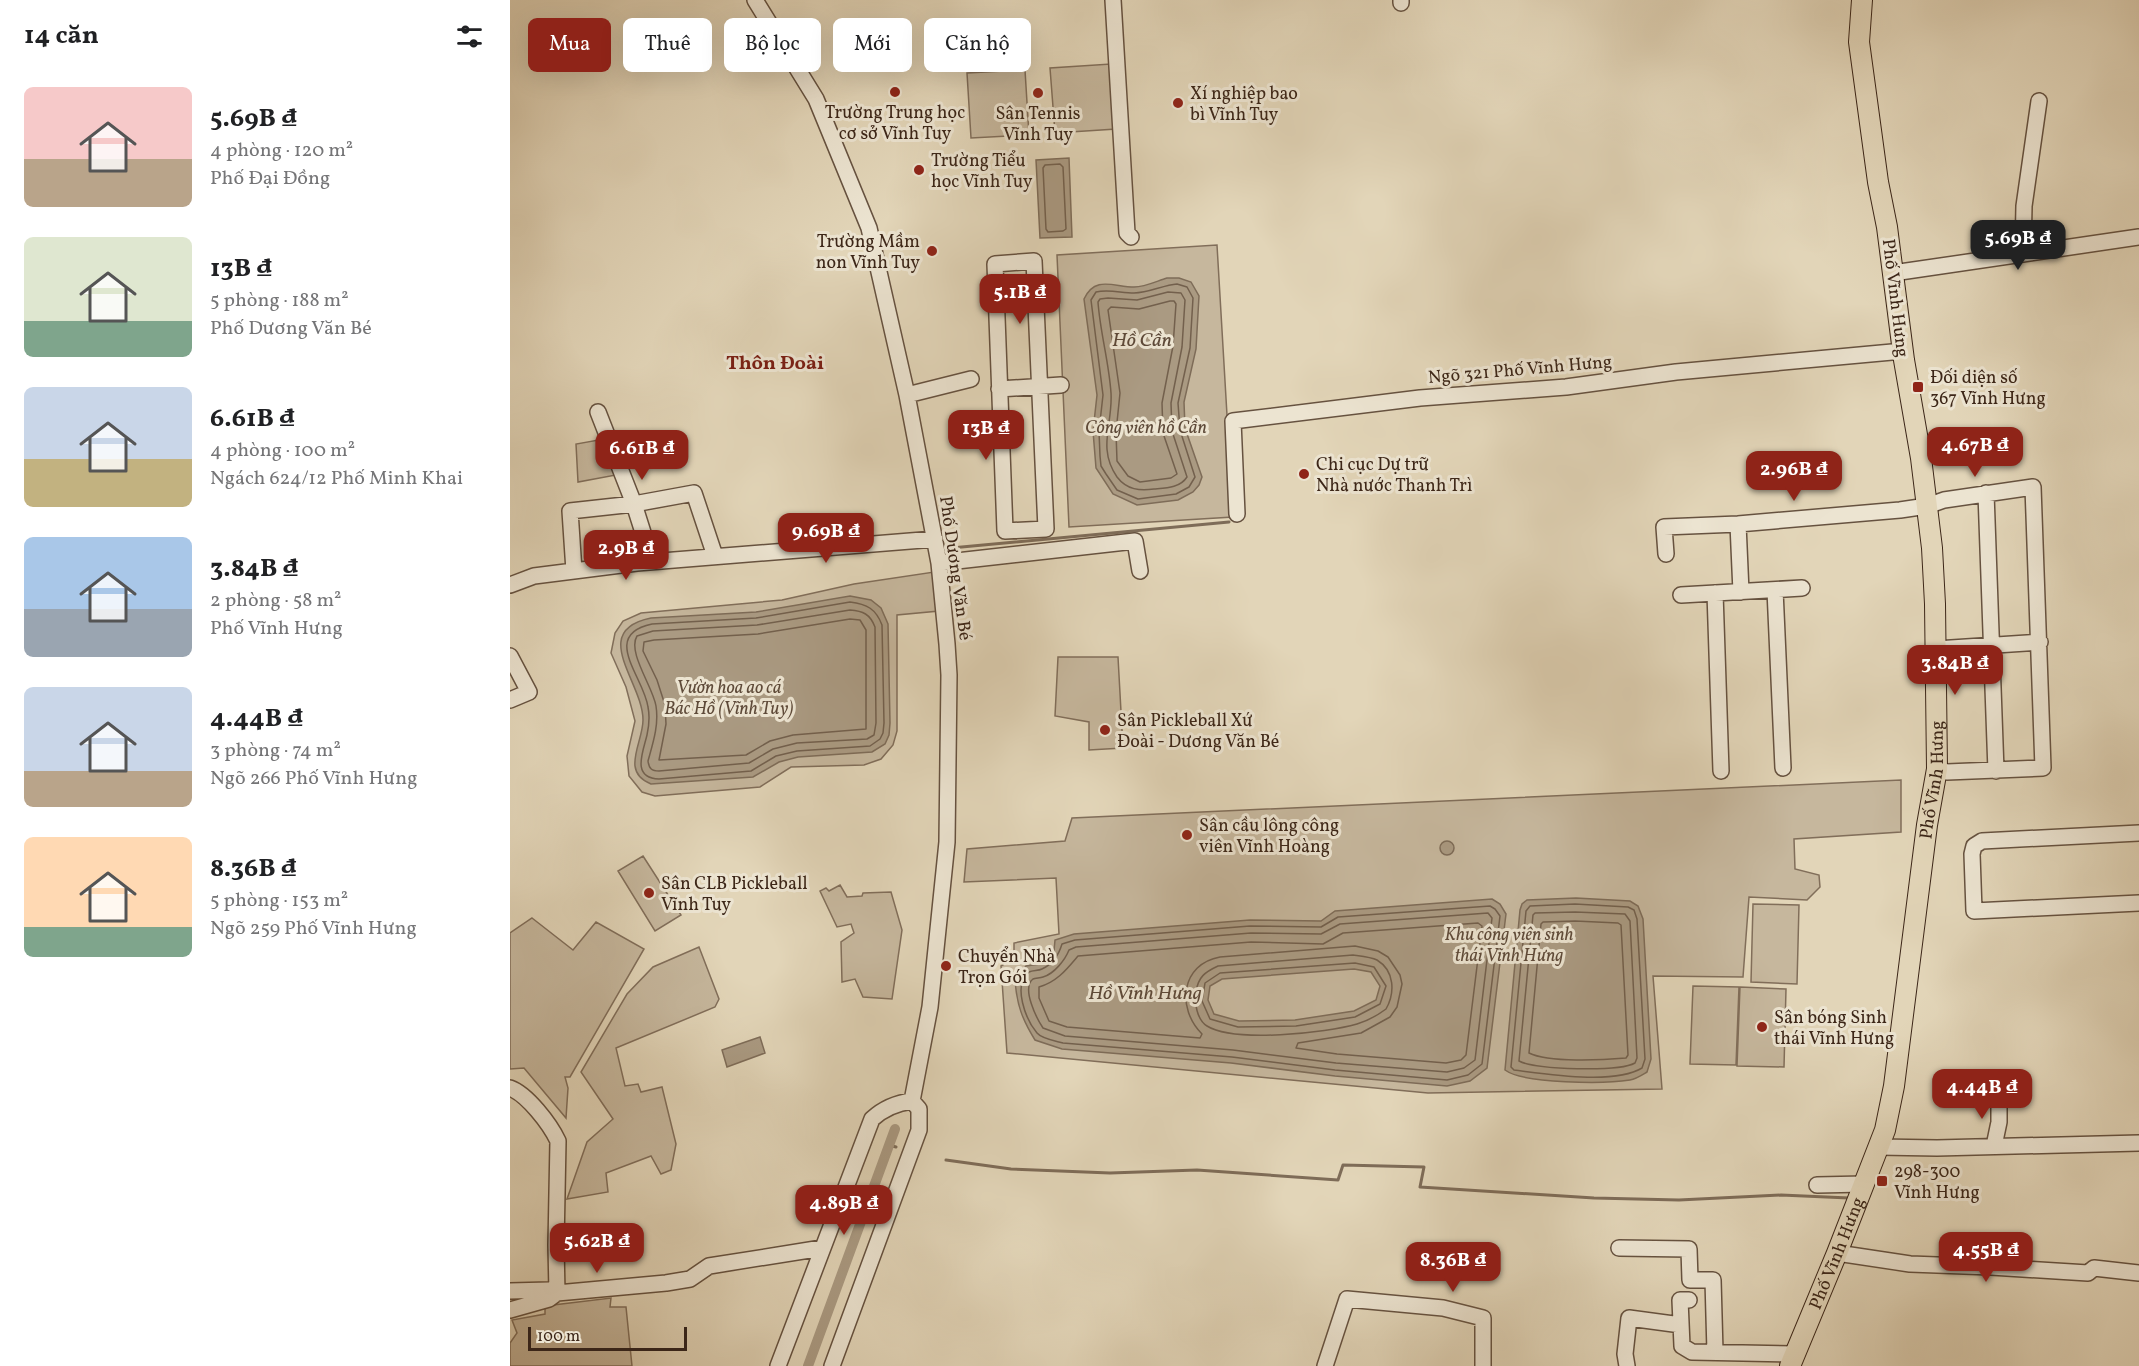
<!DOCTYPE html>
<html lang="vi">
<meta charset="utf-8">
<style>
body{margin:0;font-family:Vollkorn,serif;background:#f2f2f2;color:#202124;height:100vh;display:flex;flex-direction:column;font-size:22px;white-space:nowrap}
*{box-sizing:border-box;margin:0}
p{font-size:20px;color:#757577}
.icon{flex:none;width:33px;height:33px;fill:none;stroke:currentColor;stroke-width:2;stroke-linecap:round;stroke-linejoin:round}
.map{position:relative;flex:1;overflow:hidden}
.side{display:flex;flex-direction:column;background:#fff;width:510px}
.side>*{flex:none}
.hud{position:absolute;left:18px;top:18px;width:570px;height:54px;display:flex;gap:12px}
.scale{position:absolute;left:18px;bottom:15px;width:159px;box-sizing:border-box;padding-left:6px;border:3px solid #3c2618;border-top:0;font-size:16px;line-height:21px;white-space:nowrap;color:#3c2618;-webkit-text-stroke:4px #ece4d1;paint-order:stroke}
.price{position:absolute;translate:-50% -51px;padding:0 14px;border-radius:12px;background:#8f2418;color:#fff;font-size:20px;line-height:39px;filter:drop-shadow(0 2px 3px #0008)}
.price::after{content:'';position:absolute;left:50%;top:36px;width:18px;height:14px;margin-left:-9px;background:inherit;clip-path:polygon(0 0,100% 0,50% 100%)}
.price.on{background:#222;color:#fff}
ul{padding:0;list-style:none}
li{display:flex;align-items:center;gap:18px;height:150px;padding:0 24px}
li span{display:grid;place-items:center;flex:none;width:168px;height:120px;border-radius:9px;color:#555}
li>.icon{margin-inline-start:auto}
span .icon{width:72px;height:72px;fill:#fffc;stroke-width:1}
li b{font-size:26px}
h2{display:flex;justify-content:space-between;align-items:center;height:72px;padding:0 24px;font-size:26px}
.chip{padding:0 21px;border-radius:9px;background:#fff;box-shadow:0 6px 24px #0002;font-size:21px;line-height:54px}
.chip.on{background:#8f2418;color:#fff}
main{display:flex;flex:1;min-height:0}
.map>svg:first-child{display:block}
.green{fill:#c6b79d;stroke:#816e5a;stroke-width:1.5}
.water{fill:#aa9a82;stroke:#7e6c58;stroke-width:1.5;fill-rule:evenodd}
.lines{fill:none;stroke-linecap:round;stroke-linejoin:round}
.shore{stroke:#73604d;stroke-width:1.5}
.stream{stroke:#7e6c58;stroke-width:3}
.canal{stroke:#aa9a82;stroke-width:10}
.minor-casing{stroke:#665240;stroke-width:18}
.major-casing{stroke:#3c2618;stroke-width:22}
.minor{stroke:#ece4d1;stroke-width:15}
.major{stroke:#e2d5b8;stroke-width:20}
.poi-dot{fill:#8f2418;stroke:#ece4d1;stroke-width:2}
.labels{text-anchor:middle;stroke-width:6;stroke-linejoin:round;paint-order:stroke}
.poi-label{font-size:18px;fill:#3c2618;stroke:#ece4d1;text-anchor:start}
.street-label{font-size:18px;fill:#3c2618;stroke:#ece4d1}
.park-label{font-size:18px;font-style:italic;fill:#5e4a39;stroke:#ece4d1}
.water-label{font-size:20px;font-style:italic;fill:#5d4938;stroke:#ece4d1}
.neighbourhood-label{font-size:20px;font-weight:bold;fill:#7a1f14;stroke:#ece4d1}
</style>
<main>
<section class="side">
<h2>14 căn<svg class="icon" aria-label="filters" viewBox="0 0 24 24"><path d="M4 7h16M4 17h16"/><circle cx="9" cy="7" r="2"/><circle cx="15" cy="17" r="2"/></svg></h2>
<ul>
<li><span style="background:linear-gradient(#f6c9c9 60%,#b9a48a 0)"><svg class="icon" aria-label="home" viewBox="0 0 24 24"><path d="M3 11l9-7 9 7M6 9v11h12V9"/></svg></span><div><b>5.69B ₫</b><p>4 phòng · 120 m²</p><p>Phố Đại Đồng</p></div></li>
<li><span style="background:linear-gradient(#dfe7d0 70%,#7fa58c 0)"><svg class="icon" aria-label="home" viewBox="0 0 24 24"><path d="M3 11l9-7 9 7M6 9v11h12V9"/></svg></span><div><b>13B ₫</b><p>5 phòng · 188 m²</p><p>Phố Dương Văn Bé</p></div></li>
<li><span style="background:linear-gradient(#c9d6e8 60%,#c2b280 0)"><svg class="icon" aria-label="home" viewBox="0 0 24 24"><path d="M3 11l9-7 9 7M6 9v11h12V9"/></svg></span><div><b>6.61B ₫</b><p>4 phòng · 100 m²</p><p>Ngách 624/12 Phố Minh Khai</p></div></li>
<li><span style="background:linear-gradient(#a9c7e8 60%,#9aa5b1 0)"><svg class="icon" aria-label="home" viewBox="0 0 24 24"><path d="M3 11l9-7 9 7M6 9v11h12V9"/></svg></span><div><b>3.84B ₫</b><p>2 phòng · 58 m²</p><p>Phố Vĩnh Hưng</p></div></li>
<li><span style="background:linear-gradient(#c9d6e8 70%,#b9a48a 0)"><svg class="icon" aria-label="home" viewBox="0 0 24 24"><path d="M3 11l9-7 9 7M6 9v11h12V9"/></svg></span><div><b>4.44B ₫</b><p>3 phòng · 74 m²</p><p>Ngõ 266 Phố Vĩnh Hưng</p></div></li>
<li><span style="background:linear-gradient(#ffd9b3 75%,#7fa58c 0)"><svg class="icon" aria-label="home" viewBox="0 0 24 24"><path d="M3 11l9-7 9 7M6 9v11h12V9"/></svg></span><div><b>8.36B ₫</b><p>5 phòng · 153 m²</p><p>Ngõ 259 Phố Vĩnh Hưng</p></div></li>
</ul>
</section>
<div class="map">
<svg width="1629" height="1366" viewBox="0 0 1629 1366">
<rect width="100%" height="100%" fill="#e2d5b8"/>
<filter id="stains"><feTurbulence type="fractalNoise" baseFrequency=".00333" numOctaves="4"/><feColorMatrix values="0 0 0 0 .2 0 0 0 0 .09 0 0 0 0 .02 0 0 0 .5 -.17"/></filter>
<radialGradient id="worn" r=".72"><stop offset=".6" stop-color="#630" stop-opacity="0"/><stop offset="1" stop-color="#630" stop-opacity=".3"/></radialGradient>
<path class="green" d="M601,64L606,129L545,133L540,68Z
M515,70L519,135L461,138L457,73Z
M707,245L723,517L559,527L547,255Z
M94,439L106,475L68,482L66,444Z
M424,572L429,611L387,615V731L383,745L371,759L354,765L281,767L250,787L145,796L132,792L119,776L117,756L125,721L116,687L101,653L105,633L113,621L131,613L272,600L344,584Z
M548,657H608L613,748L579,750V722L545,716Z
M1391,780V832L1284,839L1285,869L1309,875L1310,887L1297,900L1239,897L1233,977L1143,976L1152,1089L918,1093L497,1053L491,966L504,958V943L549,934L546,878L454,882L457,849L555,841L562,818Z
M133,856L171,915L145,931L108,871Z
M330,885L337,897L352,896L353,893L381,892L392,930L382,999L353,997L345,979L332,982L331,942L344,933L341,924L327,927L310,891L316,888L319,891Z
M1243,904L1289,905L1287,984L1241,982Z
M22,918L63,950L86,922L134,949L60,1077H55L58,1088L56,1118L14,1068L0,1069V933Z
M189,947L209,999L205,1007L106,1048L115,1086L128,1084L131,1092L152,1087L166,1144L161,1170L151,1174L141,1156L96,1173L98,1192L57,1199L77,1142L103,1119L71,1072L117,994L143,967Z
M1183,986L1229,987L1226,1065L1180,1064Z
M1230,987L1276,989L1274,1067L1227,1066Z
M101,1298L100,1307H116L122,1366H0V1343L7,1333L2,1320L35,1314V1306Z"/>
<path class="water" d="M559,158L562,237L530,238L526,160Z
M657,278H669L681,282L689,296L686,349L674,402L675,428L692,477L689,485L683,492L668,500L627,505L603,494L586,468L583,431L587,395L574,299C585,275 604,287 624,287C635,287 647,281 657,278Z
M340,596L361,600L371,608L378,624L380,723L379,735L375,744L362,752L288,757L269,762L243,777L141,784C110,772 133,743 133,720C133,682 78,631 141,618L246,612Z
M930 848a7 7 0 1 1 14 0a7 7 0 1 1-14 0Z
M1066,898L1120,901L1128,906L1133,919L1141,1059L1137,1072C1132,1075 1126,1079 1120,1080C1095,1084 1014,1084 995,1070L1010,910L1012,904L1017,900Z
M982,899L990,904L996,914L977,1068L960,1081L937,1086L825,1076L721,1063L552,1049L525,1040C512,1019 507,1005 505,981L516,966L530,964L544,951L545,940L564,934L740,920L811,921L825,911ZM844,969L861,972L870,986L866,1000L844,1011L785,1020L729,1021L704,1014L698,1000L700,986L712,979Z
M250,1037L255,1053L217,1067L212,1050Z"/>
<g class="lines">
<path class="shore" d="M550,164L553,167L556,229L553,231L538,232L536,229L533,168L535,165Z
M667,284L677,287L683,298L680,348L668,403L670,430L685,477L679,487L666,494L628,499L607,490L596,474L591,466L590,456L589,431L593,395L581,300L586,292C599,289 611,293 624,293C639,293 653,285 667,284Z
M658,292L671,293L675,300L672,347L661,403L662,431L677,477C670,488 656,488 644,489C630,491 617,490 607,477C587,448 603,424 601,393C599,362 590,332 588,302L590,299L598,298L627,300Z
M660,301H664L666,304L663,346L652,403L653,433L667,474L661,478L630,482L618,476L607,461L606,432L610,393L598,310L601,307L629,309Z
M340,602C357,604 366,609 372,625L374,723L373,733L370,739L360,746L287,751L266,756L241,771L149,779C121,778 133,752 137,735C139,726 140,717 138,707C134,677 90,635 142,624L246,618Z
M340,610C353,611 360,614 365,627L366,723L364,735L357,739L287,743L263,749L239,763L149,771C142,771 139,769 138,761C143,743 149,725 146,706C143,687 117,652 127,636L143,631L247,625Z
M340,619L350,620L356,630V729L283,735L260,741L236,755L149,760L156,724L155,705L147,680L133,651L134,642L144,640L248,634Z
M1065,904L1118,907L1124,910L1127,919L1135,1059L1132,1068C1104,1085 1037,1074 1004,1070L1001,1067L1016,911L1020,906Z
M980,906L985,909L990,916L972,1064L958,1075L937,1080L825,1070L722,1057L553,1043C546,1041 532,1039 527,1033C516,1020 502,985 519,972C523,970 528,971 532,969C543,964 549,954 552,944L565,940L740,926L811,927L828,917Z
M1065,912L1115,914L1120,921L1127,1058L1125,1063C1109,1072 1026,1070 1009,1061L1023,915L1025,913Z
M978,913L982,918L965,1060L954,1068L937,1072L826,1063L723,1050L555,1036L533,1028C527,1019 511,988 523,979C525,978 530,978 533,977C544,974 555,960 559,950L566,947L741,933L811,934L830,924Z
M1065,921L1108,923L1111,925L1118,1055L1116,1058C1093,1060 1039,1063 1019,1053L1031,924L1033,922Z
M968,923L972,926L956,1055L951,1060L936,1063L827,1054L786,1048L788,1043L851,1033L880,1017L887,1007L892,984L890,975L878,957L868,951L845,946L710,957C671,964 666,1008 692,1034L690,1038L557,1027L539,1021L529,998V987C547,982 557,969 568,956L741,942L813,944L833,933Z
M843,955C850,956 861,957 867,960C885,971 885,993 876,1009C868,1015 857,1021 847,1024C816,1033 724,1043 697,1026C687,1020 684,1002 686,992C688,977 695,972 708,966Z
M845,963L864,967L876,986L870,1004L845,1017L786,1026L728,1027L700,1019L692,1001L695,983L710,973Z"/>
<path class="stream" d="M441,548L719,522
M379,1145L386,1147
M436,1160L501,1169L600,1173L687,1170L828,1180L833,1165L914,1167L910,1187L1084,1198L1169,1200L1271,1195L1339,1198"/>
<path class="canal" d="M298,1366L385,1129"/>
<g class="minor-casing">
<path id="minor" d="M245,0L306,99L359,228L397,395L429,563L437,644L439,675L437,842L420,1007L402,1101
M603,0L617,233L621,237
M891,0V3
M1513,253L1514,206L1529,101
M524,261L536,529L495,531L485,264Z
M1383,273L1629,237
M489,389L551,385
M397,395L461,379
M88,412L124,504L142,561
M1476,493L1486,771
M727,514L723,421L910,398L1056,387L1166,372L1393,351
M1228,524L1231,592
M1156,554L1154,527L1228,524L1390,510L1417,506L1434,500L1523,487L1533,768L1437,772L1427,769
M429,563L625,541L630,571
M64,571L60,511L124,504L184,493L205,556
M0,585L24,576L127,563L425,539
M1265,590L1273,768
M1205,593L1211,771
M1171,595L1292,588
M1426,649L1530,642
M0,656L19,692L0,700
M1629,833L1472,841L1464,846L1462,854L1464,911L1629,903
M0,1088C17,1094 40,1124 48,1141L46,1245L47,1293
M1484,1146L1489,1122V1097
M1369,1147L1427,1148L1629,1143
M1307,1185L1354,1184
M1109,1248L1179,1249L1180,1280H1203L1205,1352
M1327,1253L1400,1264L1481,1267L1578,1273L1584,1268L1629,1273
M0,1291L39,1290L47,1293L156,1283L180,1279L199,1266L312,1248
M1179,1300H1170L1172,1346L1182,1352L1285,1354
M0,1310L39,1299L47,1293
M268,1366L362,1119C374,1108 386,1103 402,1101
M322,1366L409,1130V1109L402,1101
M815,1366L837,1299L933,1308L973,1318V1366
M1117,1366L1115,1354L1119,1318L1171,1325"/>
</g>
<g class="major-casing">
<g id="major">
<path id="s1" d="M1280,1366L1327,1253L1375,1130L1384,1086L1417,825L1427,769L1425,604L1422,548L1411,458L1394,360L1377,227L1368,182L1349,42L1352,0"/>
</g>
</g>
<use href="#minor" class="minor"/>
<use href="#major" class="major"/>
</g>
<g class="poi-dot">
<circle cx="385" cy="92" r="6"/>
<circle cx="528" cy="93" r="6"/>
<circle cx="668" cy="103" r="6"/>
<circle cx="409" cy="170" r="6"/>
<circle cx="422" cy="251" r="6"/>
<rect x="1402" y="381" width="12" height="12" rx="3"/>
<circle cx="794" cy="474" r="6"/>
<circle cx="595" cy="730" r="6"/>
<circle cx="677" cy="835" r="6"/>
<circle cx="139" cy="893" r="6"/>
<circle cx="436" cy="966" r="6"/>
<circle cx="1252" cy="1027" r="6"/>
<rect x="1366" y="1175" width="12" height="12" rx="3"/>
</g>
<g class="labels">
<g class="poi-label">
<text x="680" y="99">Xí nghiệp bao<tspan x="680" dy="21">bì Vĩnh Tuy</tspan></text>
<text x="385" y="118" text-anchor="middle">Trường Trung học<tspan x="385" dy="21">cơ sở Vĩnh Tuy</tspan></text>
<text x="528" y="119" text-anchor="middle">Sân Tennis<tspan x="528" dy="21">Vĩnh Tuy</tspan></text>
<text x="421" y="166">Trường Tiểu<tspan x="421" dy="21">học Vĩnh Tuy</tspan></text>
<text x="410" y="247" text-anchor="end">Trường Mầm<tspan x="410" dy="21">non Vĩnh Tuy</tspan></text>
<text x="1420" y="383">Đối diện số<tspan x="1420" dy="21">367 Vĩnh Hưng</tspan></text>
<text x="806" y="470">Chi cục Dự trữ<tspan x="806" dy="21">Nhà nước Thanh Trì</tspan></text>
<text x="607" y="726">Sân Pickleball Xứ<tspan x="607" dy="21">Đoài - Dương Văn Bé</tspan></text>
<text x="689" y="831">Sân cầu lông công<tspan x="689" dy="21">viên Vĩnh Hoàng</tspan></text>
<text x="151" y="889">Sân CLB Pickleball<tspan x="151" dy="21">Vĩnh Tuy</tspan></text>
<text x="448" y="962">Chuyển Nhà<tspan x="448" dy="21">Trọn Gói</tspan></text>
<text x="1264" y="1023">Sân bóng Sinh<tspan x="1264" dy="21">thái Vĩnh Hưng</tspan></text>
<text x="1384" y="1177">298-300<tspan x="1384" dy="21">Vĩnh Hưng</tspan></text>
</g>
<g class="street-label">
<text transform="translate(1386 298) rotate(83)" y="6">Phố Vĩnh Hưng</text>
<text transform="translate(1010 369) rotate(-5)" y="6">Ngõ 321 Phố Vĩnh Hưng</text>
<text transform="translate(446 568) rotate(82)" y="6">Phố Dương Văn Bé</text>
<text dy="6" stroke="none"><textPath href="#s1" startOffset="608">Phố Vĩnh Hưng</textPath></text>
<text dy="6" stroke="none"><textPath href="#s1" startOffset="122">Phố Vĩnh Hưng</textPath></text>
</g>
<g class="park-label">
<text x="636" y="433">Công viên hồ Cần</text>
<text x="219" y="693">Vườn hoa ao cá<tspan x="219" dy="21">Bác Hồ (Vĩnh Tuy)</tspan></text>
<text x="999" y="940">Khu công viên sinh<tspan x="999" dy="21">thái Vĩnh Hưng</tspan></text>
</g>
<g class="water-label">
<text x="632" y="346">Hồ Cần</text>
<text x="635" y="999">Hồ Vĩnh Hưng</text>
</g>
<g class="neighbourhood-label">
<text x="265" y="369">Thôn Đoài</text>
</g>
</g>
<rect width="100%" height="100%" filter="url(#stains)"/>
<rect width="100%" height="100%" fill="url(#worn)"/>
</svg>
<div class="scale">100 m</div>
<b class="price on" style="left:1508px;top:271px">5.69B ₫</b>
<b class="price" style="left:510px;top:325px">5.1B ₫</b>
<b class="price" style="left:476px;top:461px">13B ₫</b>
<b class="price" style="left:1465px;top:478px">4.67B ₫</b>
<b class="price" style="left:132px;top:481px">6.61B ₫</b>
<b class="price" style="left:1284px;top:502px">2.96B ₫</b>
<b class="price" style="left:316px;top:564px">9.69B ₫</b>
<b class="price" style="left:116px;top:581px">2.9B ₫</b>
<b class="price" style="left:1445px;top:696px">3.84B ₫</b>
<b class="price" style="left:1472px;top:1120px">4.44B ₫</b>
<b class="price" style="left:334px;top:1236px">4.89B ₫</b>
<b class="price" style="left:87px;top:1274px">5.62B ₫</b>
<b class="price" style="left:1476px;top:1283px">4.55B ₫</b>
<b class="price" style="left:943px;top:1293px">8.36B ₫</b>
<div class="hud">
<a class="chip on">Mua</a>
<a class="chip">Thuê</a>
<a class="chip">Bộ lọc</a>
<a class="chip">Mới</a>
<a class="chip">Căn hộ</a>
</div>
</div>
</main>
